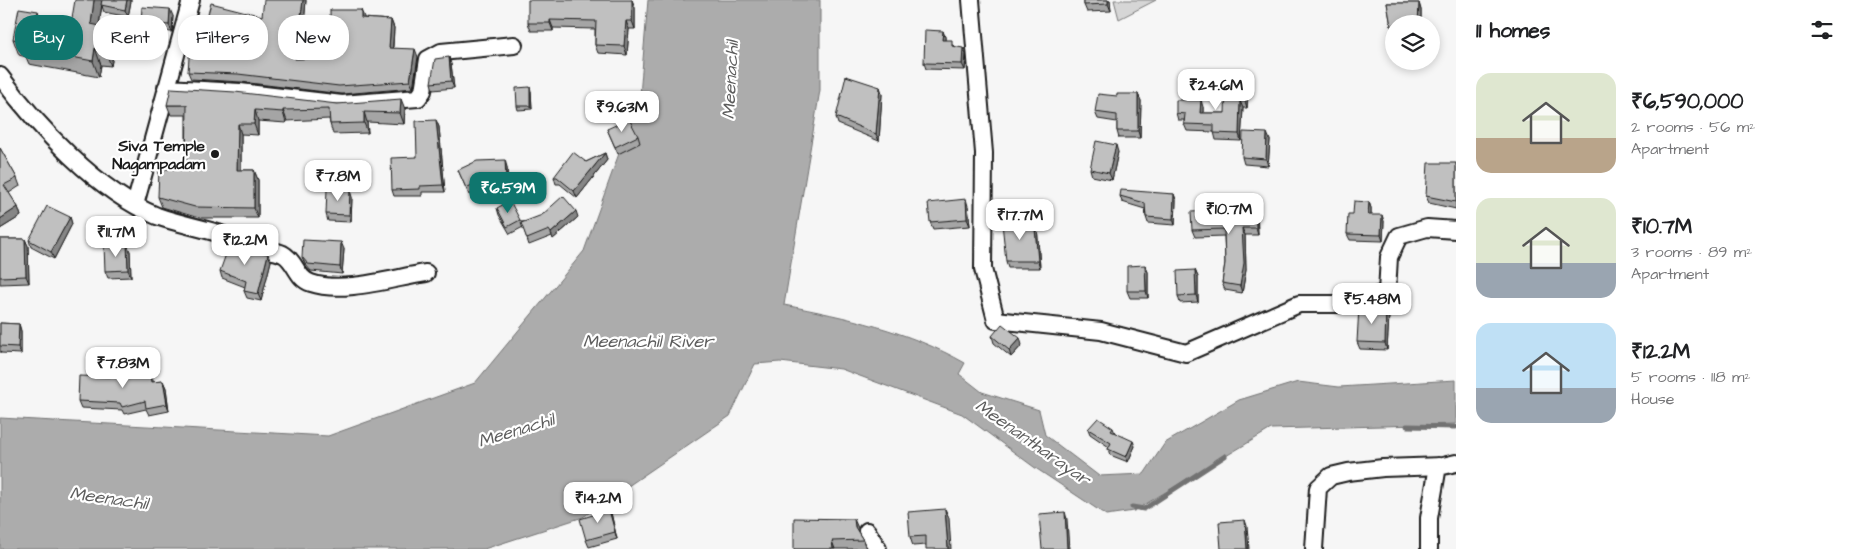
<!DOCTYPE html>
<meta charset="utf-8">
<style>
body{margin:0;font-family:"Architects Daughter",sans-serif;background:#f2f2f2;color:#202124;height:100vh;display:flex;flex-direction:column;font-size:19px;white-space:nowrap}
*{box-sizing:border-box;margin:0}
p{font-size:16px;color:#757577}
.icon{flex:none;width:28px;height:28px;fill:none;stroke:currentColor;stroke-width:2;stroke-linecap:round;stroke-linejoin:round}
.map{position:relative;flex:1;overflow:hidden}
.side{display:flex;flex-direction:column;background:#fff;width:400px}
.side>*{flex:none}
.banner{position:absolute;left:15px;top:15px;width:475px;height:45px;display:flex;gap:10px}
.controls{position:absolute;left:1385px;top:15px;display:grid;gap:10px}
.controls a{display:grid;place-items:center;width:55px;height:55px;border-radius:50%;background:#fff;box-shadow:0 2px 8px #0003;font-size:25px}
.price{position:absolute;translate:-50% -42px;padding:0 11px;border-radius:10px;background:#fff;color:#222;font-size:16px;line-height:32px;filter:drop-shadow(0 1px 2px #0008)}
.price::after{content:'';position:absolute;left:50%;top:30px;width:15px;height:11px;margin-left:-8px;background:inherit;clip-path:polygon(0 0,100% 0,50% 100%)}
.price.active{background:#0f766e;color:#fff}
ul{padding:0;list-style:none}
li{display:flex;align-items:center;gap:15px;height:125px;padding:0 20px}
li span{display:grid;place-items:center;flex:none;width:140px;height:100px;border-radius:15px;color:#555}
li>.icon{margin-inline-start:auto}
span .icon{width:60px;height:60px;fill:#fffc;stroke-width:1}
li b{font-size:21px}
h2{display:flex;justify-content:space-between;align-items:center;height:60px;padding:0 20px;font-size:21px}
.chip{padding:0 18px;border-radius:20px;background:#fff;box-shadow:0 2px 8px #0003;font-size:18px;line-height:45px}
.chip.active{background:#0f766e;color:#fff}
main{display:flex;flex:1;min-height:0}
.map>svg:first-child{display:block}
.green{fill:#d6d6d6;stroke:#797979}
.water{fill:#acacac;stroke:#727272}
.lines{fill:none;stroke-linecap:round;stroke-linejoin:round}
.stream{stroke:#727272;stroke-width:5}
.street-casing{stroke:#1c1c1c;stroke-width:20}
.street{stroke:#fff;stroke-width:16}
.wall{fill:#a5a5a5;stroke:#1c1c1c}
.shaded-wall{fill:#868686;stroke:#1c1c1c}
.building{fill:#c0c0c0;stroke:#1c1c1c}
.poi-dot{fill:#1c1c1c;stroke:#fff;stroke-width:2}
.labels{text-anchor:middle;stroke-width:4.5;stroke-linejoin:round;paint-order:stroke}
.poi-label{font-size:16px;font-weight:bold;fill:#1c1c1c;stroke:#fff;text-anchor:end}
.water-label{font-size:18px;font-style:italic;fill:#5d5d5d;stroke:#fff}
</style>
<main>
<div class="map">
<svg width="1456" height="549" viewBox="0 0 1456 549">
<rect width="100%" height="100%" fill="#f6f6f6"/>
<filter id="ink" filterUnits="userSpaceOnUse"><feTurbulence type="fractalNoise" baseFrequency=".02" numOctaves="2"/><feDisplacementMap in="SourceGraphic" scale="10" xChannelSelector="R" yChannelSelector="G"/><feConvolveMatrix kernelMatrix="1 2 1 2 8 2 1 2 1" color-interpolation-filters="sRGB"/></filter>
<g filter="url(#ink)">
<path class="green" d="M1114,0H1156L1119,19Z"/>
<path class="water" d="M648,0H820V90L784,305C846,317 909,331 965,363L959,374L982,392L1039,410L1045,435L1099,476L1144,474L1165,443L1239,400L1298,382L1339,387L1456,380V424L1271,429L1134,511L1106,515L1034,467L962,414L841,369L780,362L755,364L730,416L583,517L484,549H0V418L328,436L475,383L584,251L640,95Z"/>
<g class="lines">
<path class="stream" d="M1407,426L1456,427
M1132,507L1144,509L1225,456"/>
<g class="street-casing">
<path id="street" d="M971,0L984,153L983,269L996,320L1101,331L1186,353L1299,304H1353L1387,292L1389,257L1399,236L1427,228L1456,230
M0,76C37,126 98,192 157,216C176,223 198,227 218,233C230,237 241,244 253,247C263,250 274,250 283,254C296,261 296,278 311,283C343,294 393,278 426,273
M166,88L240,92L342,104L418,98L423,91L428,59L441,52L514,45
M135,205L191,0
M867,531L878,549
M1314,549L1318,488L1331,476L1348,472L1383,468L1443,466L1456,463
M1429,549V518L1438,466"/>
</g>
<use href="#street" class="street"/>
</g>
<path class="wall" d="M102,0H131V1L128,17L104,12L102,6L99,26L115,44L111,66L101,65L99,77L29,64L26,57L19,55L13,39L71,24L102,2Z
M306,0L304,24H300L298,59L331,58L364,18L391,20L394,28L393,48L418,57L413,88L342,94L241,82L191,79L188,72L200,44L262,16Z
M632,0L635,8V29H629L627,55L598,53L595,45V29L553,28V31H531L528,23Z
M1084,0H1110L1111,11L1087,12L1084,5Z
M1387,3H1419L1421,10V24H1394L1393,33L1391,26Z
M173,16L172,32L144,30L141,23Z
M943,31L945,37V40L966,54L965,70L926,69L924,63Z
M451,64L454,88L433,90L431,83Z
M1245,84L1248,91L1247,108H1243L1241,141L1216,140L1214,132L1187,131L1184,124V120H1178L1176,113L1203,107V113H1225Z
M880,87L882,94L879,141L838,124L836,117Z
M531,91L532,109L518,110L517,106Z
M1138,94L1141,101L1140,138H1119L1117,131V122L1098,119L1095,112L1117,96Z
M337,104L405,109L404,124L367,122L368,133L333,134L330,124L329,119L287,121L286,123L258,121V135L241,134V170H254L258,180V218H199L162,207L158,197L186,169V115H171L167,105Z
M436,120L439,127L445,192H422V196H394L392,190L417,157Z
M607,129L638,136L640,143L618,154Z
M1270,140L1268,166L1244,164L1242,157Z
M0,148L17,178L20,186L9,193L18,207L21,216L0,229Z
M1118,152L1112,180L1092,176L1090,169Z
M605,153L607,160L577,198L560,184H556L554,177Z
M1456,163V209L1429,203L1426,196Z
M507,167L508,186L485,187L469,195L458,170Z
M1174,194L1176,200L1175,225L1148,223L1146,217L1145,209L1122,202L1120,196Z
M352,197L351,222L328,221L326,214Z
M1255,202L1257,209L1258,235H1245L1246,270L1242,293L1225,290L1222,283L1225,263L1224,236L1195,237L1192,230Z
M1369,202L1371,208V215L1384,221L1383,241L1350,240L1347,234L1353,214Z
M968,206L970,226L933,229L930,222Z
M497,208L520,220L521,222L578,217L553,239L552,236L529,245L523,227L510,234L499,215Z
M70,217L72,224L54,259L31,247L29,240Z
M1037,225L1040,268H1008L1006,261Z
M0,239H25L28,246L29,283L0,284Z
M344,249L342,274L311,271L305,264L302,257Z
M130,251L131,277L108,278L105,271Z
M271,261L261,301L247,298L244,291L245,287L222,278L220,271Z
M1145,265L1148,272V298H1130L1127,291Z
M1195,270L1198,277V302L1180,303L1178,296Z
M1389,315L1387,350L1360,349L1357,342Z
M0,323L19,324L21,331V354L1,353L0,350Z
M992,336L1022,345L1011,357L994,343Z
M152,375L153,382L163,381L166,388L169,411L149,415L146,409L124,414L122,410L81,408L78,401L109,377Z
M1113,428L1115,433L1135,446L1128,462L1110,455L1108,449L1109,447L1090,434L1088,429Z
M945,509L949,518L926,545L913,546L910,537Z
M611,513L617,539L589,547L586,540L596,514Z
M858,528V532L863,540L866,549H794Z"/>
<path class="shaded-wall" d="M94,0H101L102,3L97,41L91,24Z
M127,0H131V1L128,17L125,10Z
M303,0H306L304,24L301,16Z
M632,0L635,8V29L632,21Z
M1108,0H1110L1111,11L1108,4Z
M1419,3L1421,10V24H1418Z
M170,9L173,16L172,32L169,25Z
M361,10L364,17V26L361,18Z
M38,11L44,28L37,18Z
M297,16L300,24L298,67L295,59Z
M391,20L394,28L392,56L389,48Z
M550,20L553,28V31L550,23Z
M626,21L629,29L627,55L624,46Z
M109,28L115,44L111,66L105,50Z
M943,31L945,37V46L942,40Z
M95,48L101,65L99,77L93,61Z
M963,48L966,54L965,70L962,64Z
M415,49L418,57L413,88L410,81Z
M449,57L451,64L454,88L451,81Z
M1245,84L1248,91L1247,108L1245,101Z
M530,87L531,91L532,109L530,106Z
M880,87L882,94L879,141L876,134Z
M1138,94L1141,101L1140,138L1138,131Z
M401,99L405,109L404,124L400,113Z
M1201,100L1203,107V120L1200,113Z
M1240,101L1243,108L1241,141L1239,134Z
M255,110L258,121V135L254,124Z
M283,110L287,121L286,123L283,112Z
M364,112L367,122L368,133L364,123Z
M436,120L439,127L445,192L443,185Z
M238,124L241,134V180L237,170Z
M1267,133L1270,140L1268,166L1266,159Z
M1116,145L1118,152L1112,180L1109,173Z
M605,153L607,160L577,198L574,191Z
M505,160L507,167L508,186L506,179Z
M254,170L258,180V218L254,208Z
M350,190L352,197L351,222L349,215Z
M1174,194L1176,200L1175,225L1173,219Z
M966,199L968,206L970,226L967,219Z
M1255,202L1257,209L1258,235L1256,228Z
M1369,202L1371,208V221L1368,215Z
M18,207L21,216L0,229V219Z
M576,211L578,217L553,239L551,233Z
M1382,215L1384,221L1383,241L1381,235Z
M70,217L72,224L54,259L51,252Z
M1034,218L1037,225L1040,268L1038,261Z
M1242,228L1245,235L1246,270L1242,293L1240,286Z
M25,239L28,246L29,283L26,276Z
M341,242L344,249L342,274L340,267Z
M127,244L130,251L131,277L128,270Z
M268,254L271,261L261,301L258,294Z
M1145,265L1148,272V298L1146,291Z
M1195,270L1198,277V302L1196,295Z
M1386,308L1389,315L1387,350L1385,343Z
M19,324L21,331V354L18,347Z
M1020,338L1022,345L1011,357L1009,350Z
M149,368L152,375L154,389L151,382Z
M163,381L166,388L169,411L167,404Z
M1133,441L1135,446L1128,462L1126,457Z
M608,506L611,513L617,539L615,532Z
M945,509L949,518L951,549H948Z
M1065,512L1067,519L1069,549H1067Z
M854,519L858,528V536L855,527Z
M1245,520L1247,526L1249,549H1247Z
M832,541L835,549H833Z"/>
<path class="building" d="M75,0H94L91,24L109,28L105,50L95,48L93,61L23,48L24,41L13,39L19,8L38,11L37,18L71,24Z
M102,0H127L125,10L101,5Z
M264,0H303L301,16H297L295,59L331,58L330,10H361V18L391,20L389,48L415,49L410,81L339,86L238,74L188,72L190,44H200L211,3L262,16Z
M528,0H632V21H626L624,46L595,45L596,21L550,20V23H528Z
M1084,0H1108V4L1084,5Z
M1387,3H1419L1418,24H1394V26H1391Z
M142,7L170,9L169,25L141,23Z
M925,30L943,31L942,40H952V46L963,48L962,64L924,63Z
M449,57L451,81L431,83L435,59Z
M846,76L880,87L876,134L836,117Z
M1226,84H1245V101H1240L1239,134L1214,133V125L1184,124L1185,114L1176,113V100H1201L1200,113H1225Z
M530,87V106H517L516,88Z
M171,88L235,92L337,104L401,99L400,113L364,112V123L330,124L329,109L283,110V112L255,110L254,124H238L237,170H254V208L195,207L158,197L159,169H186L187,105H167Z
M1098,94L1117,96V94H1138V131H1117V115L1095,112Z
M629,119L638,136L615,147L607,129Z
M436,120L443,185L420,186V189L392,190L391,158L417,157L416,121Z
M1243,132L1267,133L1266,159L1242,157Z
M1096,141L1116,145L1109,173L1090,169Z
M0,148L17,178L4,185L18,207L0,219Z
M573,152L586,162L605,153L574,191L557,177H554Z
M505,160L506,179L482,180L466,188L458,170L477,161Z
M1428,163H1456V202L1426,196Z
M327,189L350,190L349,215L326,214Z
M1121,190L1174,194L1173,219L1146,217L1145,203L1120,196Z
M563,196L576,211L551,233L549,230L527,239L521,223L542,215Z
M966,199L967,219L930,222L928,203Z
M510,201L520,220L507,227L497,208Z
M1354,201L1369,202L1368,215H1382L1381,235L1347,234L1348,214H1353Z
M1255,202L1256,228H1242L1244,263L1240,286L1222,283L1225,263L1224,229L1192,230L1191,212L1236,210V203Z
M47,206L70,217L51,252L29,240Z
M1034,218L1038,261H1006L1002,223Z
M0,239H25L26,276L0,277Z
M303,240L341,242L340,267L308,264L302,257Z
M230,243L268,254L258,294L244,291L246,281L220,271Z
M127,244L128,270L105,271L104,245Z
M1145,265L1146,291H1127V266Z
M1195,270L1196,295L1178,296L1177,271Z
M1359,307L1386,308L1385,343L1357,342Z
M0,323L19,324L18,347L0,346Z
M1002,324L1020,338L1009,350L992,336Z
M149,368L151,382L163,381L167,404L146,408L145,401L122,407L120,403L78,401L79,376L109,377Z
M1098,418L1113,428L1111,431L1133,441L1126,457L1108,449L1111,443L1088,429Z
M608,506L615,532L586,540L580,519L596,514L594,510Z
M945,509L948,549H926V536L910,537L908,512Z
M1065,512L1067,549H1042L1039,514Z
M794,518L854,519L855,527L863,540L832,541L833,549H794Z
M1245,520L1247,549H1221L1219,522Z"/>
</g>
<circle class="poi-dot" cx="215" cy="154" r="5"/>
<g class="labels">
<g class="poi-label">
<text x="205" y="151">Siva Temple<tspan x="205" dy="18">Nagampadam</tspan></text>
</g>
<g class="water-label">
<text transform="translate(730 80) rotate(-87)" y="6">Meenachil</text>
<text x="648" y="347">Meenachil River</text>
<text transform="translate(516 430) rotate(-17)" y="6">Meenachil</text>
<text transform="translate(1033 442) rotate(35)" y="6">Meenantharayar</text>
<text transform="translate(109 498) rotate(8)" y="6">Meenachil</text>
</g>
</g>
</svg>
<div class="controls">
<a><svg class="icon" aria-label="layers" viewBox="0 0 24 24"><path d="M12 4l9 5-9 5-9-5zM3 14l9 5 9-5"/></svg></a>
</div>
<b class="price" style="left:1216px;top:111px">₹24.6M</b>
<b class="price" style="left:622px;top:133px">₹9.63M</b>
<b class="price" style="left:338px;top:202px">₹7.8M</b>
<b class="price active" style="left:508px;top:214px">₹6.59M</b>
<b class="price" style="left:1229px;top:235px">₹10.7M</b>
<b class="price" style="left:1020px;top:241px">₹17.7M</b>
<b class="price" style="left:116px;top:258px">₹11.7M</b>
<b class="price" style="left:245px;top:266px">₹12.2M</b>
<b class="price" style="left:1372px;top:325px">₹5.48M</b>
<b class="price" style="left:123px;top:389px">₹7.83M</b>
<b class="price" style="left:598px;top:524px">₹14.2M</b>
<div class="banner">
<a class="chip active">Buy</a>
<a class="chip">Rent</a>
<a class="chip">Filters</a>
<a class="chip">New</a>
</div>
</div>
<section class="side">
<h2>11 homes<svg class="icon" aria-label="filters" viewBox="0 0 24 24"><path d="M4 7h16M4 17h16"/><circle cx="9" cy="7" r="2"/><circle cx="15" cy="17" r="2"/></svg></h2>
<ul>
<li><span style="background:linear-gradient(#dfe7d0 65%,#b9a48a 0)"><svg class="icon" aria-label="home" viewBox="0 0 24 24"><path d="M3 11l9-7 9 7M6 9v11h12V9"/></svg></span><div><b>₹6,590,000</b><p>2 rooms · 56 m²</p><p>Apartment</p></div></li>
<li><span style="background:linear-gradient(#dfe7d0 65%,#9aa5b1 0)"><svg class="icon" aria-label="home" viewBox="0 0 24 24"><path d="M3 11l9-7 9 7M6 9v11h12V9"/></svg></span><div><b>₹10.7M</b><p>3 rooms · 89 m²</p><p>Apartment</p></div></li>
<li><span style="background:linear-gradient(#bfe0f5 65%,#9aa5b1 0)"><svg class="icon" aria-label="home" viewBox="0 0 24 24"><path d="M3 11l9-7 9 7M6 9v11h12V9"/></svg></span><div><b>₹12.2M</b><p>5 rooms · 118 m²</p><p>House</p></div></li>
</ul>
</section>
</main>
